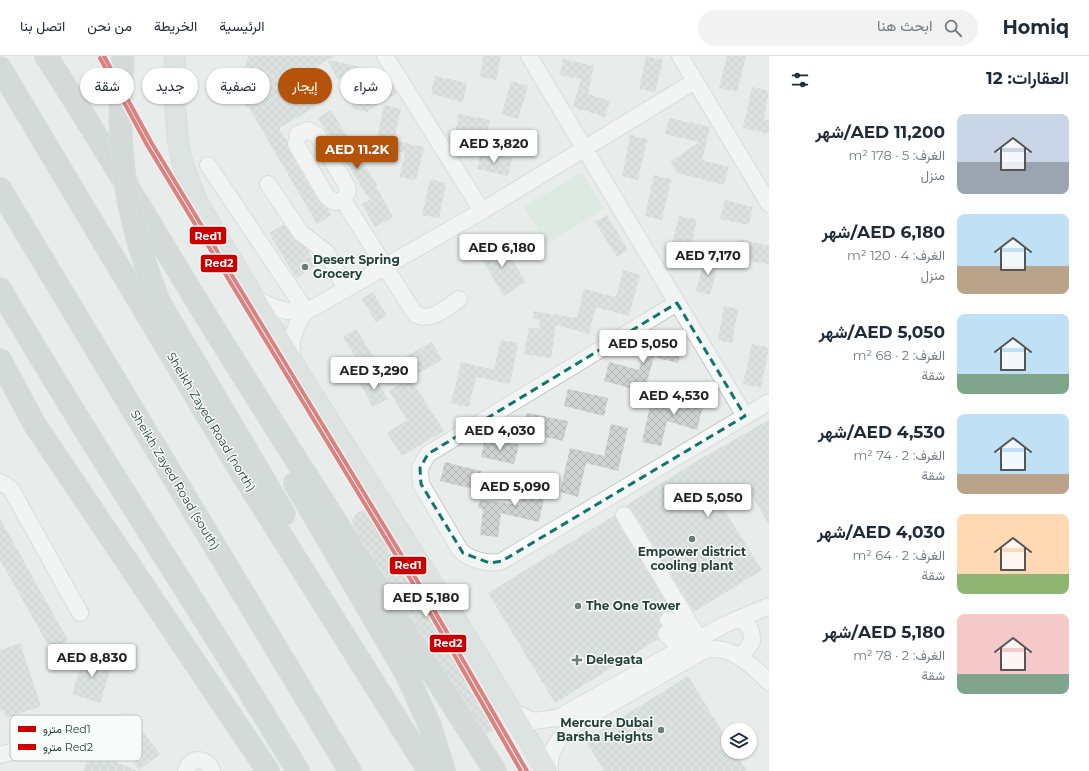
<!DOCTYPE html>
<html lang="ar">
<meta charset="utf-8">
<style>
body{margin:0;font-family:Montserrat,Vazirmatn,sans-serif;background:#f2f2f3;color:#1f2937;direction:rtl;height:100vh;display:flex;flex-direction:column;font-size:15px;white-space:nowrap}
*{box-sizing:border-box;margin:0}
p{font-size:13px;color:#747a83}
.icon{flex:none;width:22px;height:22px;fill:none;stroke:currentColor;stroke-width:2;stroke-linecap:round;stroke-linejoin:round}
.map{position:relative;flex:1;overflow:hidden;direction:ltr}
.drawer{display:flex;flex-direction:column;background:#fff;width:320px}
.drawer>*{flex:none}
.banner{position:absolute;left:12px;top:12px;width:380px;height:36px;direction:rtl;display:flex;gap:8px}
.fabs{position:absolute;left:721px;top:667px;display:grid;gap:8px}
.fabs a{display:grid;place-items:center;width:36px;height:36px;border-radius:50%;background:#fff;box-shadow:0 1px 3px #0004;font-size:20px}
.price{position:absolute;translate:-50% -34px;padding:0 9px;border-radius:4px;background:#fff;color:#222;font-size:13px;line-height:26px;filter:drop-shadow(0 1px 2px #0008)}
.price::after{content:'';position:absolute;left:50%;top:24px;width:12px;height:9px;margin-left:-6px;background:inherit;clip-path:polygon(0 0,100% 0,50% 100%)}
.price.on{background:#b45309;color:#fff}
ul{padding:0;list-style:none}
li{display:flex;align-items:center;gap:12px;height:100px;padding:0 20px}
li span{display:grid;place-items:center;flex:none;width:112px;height:80px;border-radius:8px;color:#555}
li>.icon{margin-inline-start:auto}
span .icon{width:48px;height:48px;fill:#fffc;stroke-width:1}
li b{font-size:17px}
h2{display:flex;justify-content:space-between;align-items:center;height:48px;padding:0 20px;font-size:17px}
.chip{padding:0 14px;border-radius:18px;background:#fff;box-shadow:0 1px 3px #0004;font-size:14px;line-height:36px}
.chip.on{background:#b45309;color:#fff}
header{display:flex;align-items:center;gap:24px;box-sizing:border-box;height:56px;padding:0 20px;background:#fff;border-bottom:1px solid #e0e1e3}
header strong{font-size:19px}
nav{display:flex;gap:22px;margin-inline-start:auto;font-size:14px}
.search{width:280px;height:36px;background:#f2f2f3;display:flex;align-items:center;gap:10px;box-sizing:border-box;padding:0 14px;border-radius:22px;color:#747a83;font-size:15px}
main{display:flex;flex:1;min-height:0}
.map>svg:first-child{display:block}
.pitch{fill:#d1e6d8}
.building{fill:url(#building-cross-hatch)}
.lines{fill:none;stroke-linecap:round;stroke-linejoin:round}
.minor-casing{stroke:#c5cac8;stroke-width:18}
.major-casing{stroke:#c3ccc9;stroke-width:22}
.highway-casing{stroke:#c3ccc9;stroke-width:24}
.minor{stroke:#fcfcfc;stroke-width:16}
.major{stroke:#cfd7d5;stroke-width:20}
.highway{stroke:#bcc4c2;stroke-width:22}
.highway-bridge-casing{stroke:#c3ccc9;stroke-width:24;stroke-linecap:butt}
.highway-bridge{stroke:#bcc4c2;stroke-width:22}
.metro-1-casing{stroke:#f7fbf9;stroke-width:7}
.metro-2-casing{stroke:#f7fbf9;stroke-width:7}
.metro-1{stroke:#c00;stroke-width:4}
.metro-2{stroke:#c00;stroke-width:4}
.marked{fill:none;stroke:#0f766e;stroke-width:3;stroke-dasharray:8 5;stroke-linejoin:round}
.poi-dot{fill:#697e78;stroke:#f7fbf9;stroke-width:1.5}
.labels{text-anchor:middle;stroke-width:3;stroke-linejoin:round;paint-order:stroke}
.poi-label{font-size:12px;font-weight:bold;fill:#24423a;stroke:#f7fbf9;text-anchor:start}
.street-label{font-size:12px;fill:#24423a;stroke:#f7fbf9}
.key{fill:#f7fbf9;stroke:#b8c4c0;stroke-width:1}
.key-label{font-size:11px;fill:#24423a}
.line-badge{stroke:#f7fbf9;stroke-width:1.5}
.badge-label{font-size:11px;text-anchor:middle;font-weight:bold;fill:#fff}
</style>
<header>
<strong>Homiq</strong>
<div class="search"><svg class="icon" aria-label="search" viewBox="0 0 24 24"><circle cx="10" cy="10" r="6"/><path d="M15 15l6 6"/></svg>ابحث هنا</div>
<nav><a>الرئيسية</a><a>الخريطة</a><a>من نحن</a><a>اتصل بنا</a></nav>
</header>
<main>
<section class="drawer">
<h2>العقارات: 12<svg class="icon" aria-label="filters" viewBox="0 0 24 24"><path d="M4 7h16M4 17h16"/><circle cx="9" cy="7" r="2"/><circle cx="15" cy="17" r="2"/></svg></h2>
<ul>
<li><span style="background:linear-gradient(#c9d6e8 60%,#9aa5b1 0)"><svg class="icon" aria-label="home" viewBox="0 0 24 24"><path d="M3 11l9-7 9 7M6 9v11h12V9"/></svg></span><div><b>AED 11,200/شهر</b><p>الغرف: 5 · 178 m²</p><p>منزل</p></div></li>
<li><span style="background:linear-gradient(#bfe0f5 65%,#b9a48a 0)"><svg class="icon" aria-label="home" viewBox="0 0 24 24"><path d="M3 11l9-7 9 7M6 9v11h12V9"/></svg></span><div><b>AED 6,180/شهر</b><p>الغرف: 4 · 120 m²</p><p>منزل</p></div></li>
<li><span style="background:linear-gradient(#bfe0f5 75%,#7fa58c 0)"><svg class="icon" aria-label="home" viewBox="0 0 24 24"><path d="M3 11l9-7 9 7M6 9v11h12V9"/></svg></span><div><b>AED 5,050/شهر</b><p>الغرف: 2 · 68 m²</p><p>شقة</p></div></li>
<li><span style="background:linear-gradient(#bfe0f5 75%,#b9a48a 0)"><svg class="icon" aria-label="home" viewBox="0 0 24 24"><path d="M3 11l9-7 9 7M6 9v11h12V9"/></svg></span><div><b>AED 4,530/شهر</b><p>الغرف: 2 · 74 m²</p><p>شقة</p></div></li>
<li><span style="background:linear-gradient(#ffd9b3 75%,#8fb573 0)"><svg class="icon" aria-label="home" viewBox="0 0 24 24"><path d="M3 11l9-7 9 7M6 9v11h12V9"/></svg></span><div><b>AED 4,030/شهر</b><p>الغرف: 2 · 64 m²</p><p>شقة</p></div></li>
<li><span style="background:linear-gradient(#f6c9c9 75%,#7fa58c 0)"><svg class="icon" aria-label="home" viewBox="0 0 24 24"><path d="M3 11l9-7 9 7M6 9v11h12V9"/></svg></span><div><b>AED 5,180/شهر</b><p>الغرف: 2 · 78 m²</p><p>شقة</p></div></li>
</ul>
</section>
<div class="map">
<svg width="769" height="715" viewBox="0 0 769 715">
<defs>
<pattern id="building-cross-hatch" width="8" height="8" patternUnits="userSpaceOnUse"><rect width="8" height="8" fill="#cfd4d2"/><path d="M0 0l8 8M0 8l8-8" fill="none" stroke="#b2b7b5"/></pattern>
</defs>
<rect width="100%" height="100%" fill="#e8edeb"/>
<path class="pitch" d="M582,116L604,153L546,188L524,151Z"/>
<path class="building" d="M249,0H335L328,4L361,11L338,24L327,4L297,23L315,51L279,72L287,85L288,93L319,146L327,152L331,159L317,168L249,52L247,53L235,34Z
M483,0H501L496,24L480,21Z
M646,0L663,4L655,36L639,33Z
M727,0H746L737,36L719,32Z
M563,3L594,10L588,38L610,45L605,61L573,51L581,23L560,19Z
M361,11L378,15L372,39L391,28L397,37L369,54L368,56L350,52L352,51Z
M435,20L467,27L463,46L431,38Z
M511,25L528,30L518,63L502,58Z
M752,31L769,35L764,64H769V78L743,72Z
M384,49L401,53L394,84L424,91L416,124L399,121L405,97L375,91Z
M331,54L377,129L376,130L393,161L375,171L362,148L370,144L318,62Z
M459,58L490,64L486,83L455,77Z
M669,62L710,71L702,104L729,111L724,129L677,117L670,106L699,86L665,78Z
M630,79L647,83L638,124L622,120Z
M481,95L512,102L508,120L477,113Z
M654,119L671,123L662,164L645,160Z
M430,123L446,127L439,162L422,159Z
M725,144L753,151L749,169L720,163Z
M607,159L628,194L617,201L595,166Z
M679,160L697,164L687,206L669,201Z
M284,168L293,182L307,193L316,210L296,222L269,177Z
M738,183L769,190V209L734,201Z
M500,184L526,226L504,240L478,197Z
M705,201L719,205L710,239L696,235Z
M623,214L640,219L629,260L596,251L589,278L556,269L551,302L524,298L529,271L539,273L540,264L533,262L534,255L577,262L584,233L616,241Z
M373,236L387,260L376,266L362,243Z
M724,250L738,253L732,287L718,284Z
M356,273L376,305L364,313L343,281Z
M647,280L683,289L678,307L654,301L644,336L604,325L609,306L639,314Z
M501,284L518,287L510,328L476,321L469,351L451,347L461,306L494,314Z
M432,286L442,304L417,318L406,300Z
M752,288L769,292L761,332L743,328Z
M374,319L388,343L373,351L360,328Z
M410,322L444,375L402,400L387,377L407,364L389,335Z
M690,330L707,334L697,374L667,365L661,390L642,386L651,345L684,353Z
M568,333L608,342L604,360L564,350Z
M527,357L568,365L563,385L523,376Z
M769,364V469L747,431L720,447L762,514L694,556L632,454L625,450L695,406Z
M611,368L628,372L618,415L586,407L578,441L560,436L570,392L604,400Z
M485,381L519,389L514,408L481,401Z
M445,406L481,415L477,434L440,425Z
M527,419L548,424L539,466L501,457L498,481L480,479L483,453L478,452L480,444L520,449Z
M366,454L374,457L497,654V671L491,676L486,678L352,468L353,462L358,456Z
M615,459L671,555H665L659,562L661,570L657,576L658,583L555,647L488,537Z
M0,463L68,584L51,594L0,504Z
M20,587L41,650L6,662L3,653L0,655V594Z
M85,597L113,606L100,647L72,638Z
M688,620L728,685V696H735L747,715H604L585,684Z
M128,657L160,698L139,714L120,689L127,684L114,668Z
M90,696L136,714V715H83Z"/>
<g class="lines">
<g class="minor-casing">
<path id="minor" d="M385,0L482,155
M529,0L745,360
M680,0L769,148
M308,74L317,79L347,130L348,135L343,144L335,146L327,141L296,88L298,78Z
M208,109L306,255
M268,128L301,177L327,197L346,233
M343,144L415,258C431,267 446,252 459,243
M254,241C271,252 293,261 313,252L482,155L695,25
M677,247L428,398L420,412L421,428L460,494C469,504 490,509 502,505L769,346
M293,306C289,287 294,270 306,255
M0,426L11,433L80,557
M624,459L699,583
M737,563C748,566 752,573 752,585L744,597L737,600
M668,564L680,575L690,588
M666,578L674,585L679,594
M513,656L534,665L557,662L724,569L769,550
M0,699L26,692L51,678
M186,715C190,700 208,701 212,715
M550,715C548,696 558,682 572,670L705,594C731,588 751,609 769,626"/>
</g>
<g class="major-casing">
<path id="major" d="M175,0L174,37L178,86L183,109L197,146L307,330L469,585L547,715"/>
</g>
<g class="highway-casing">
<path id="highway" d="M46,0C108,95 164,193 224,289C313,432 405,573 495,715
M0,12L243,419L429,715
M0,133L350,715
M0,233C95,396 201,553 298,715
M159,246L284,458
M0,304L35,369L268,715
M295,427L407,619L430,670L444,715"/>
</g>
<use href="#minor" class="minor"/>
<use href="#major" class="major"/>
<use href="#highway" class="highway"/>
<g class="highway-bridge-casing">
<path id="highway-bridge" d="M123,0C121,33 119,65 122,98C126,149 140,198 159,246"/>
</g>
<use href="#highway-bridge" class="highway-bridge"/>
<g class="metro-1-casing">
<path id="metro-1" d="M104,0L151,86L418,526L527,715"/>
</g>
<g class="metro-2-casing">
<path id="metro-2" d="M100,2L147,89L414,529L521,715"/>
</g>
<use href="#metro-1" class="metro-1"/>
<use href="#metro-2" class="metro-2"/>
</g>
<path d="M0 0H769V715H0ZM677,247L745,360L502,505L490,507L463,497L421,428L420,412L428,398Z" fill="#e8edeb" fill-opacity=".55" fill-rule="evenodd"/>
<path class="marked" d="M677,247L745,360L502,505L490,507L463,497L421,428L420,412L428,398Z"/>
<g class="poi-dot">
<circle cx="305" cy="211" r="4"/>
<circle cx="692" cy="483" r="4"/>
<circle cx="578" cy="550" r="4"/>
<path d="M575 598h4v4h4v4h-4v4h-4v-4h-4v-4h4z"/>
<circle cx="661" cy="674" r="4"/>
</g>
<g class="labels">
<g class="poi-label">
<text x="313" y="208">Desert Spring<tspan x="313" dy="14">Grocery</tspan></text>
<text x="692" y="500" text-anchor="middle">Empower district<tspan x="692" dy="14">cooling plant</tspan></text>
<text x="586" y="554">The One Tower</text>
<text x="586" y="608">Delegata</text>
<text x="653" y="671" text-anchor="end">Mercure Dubai<tspan x="653" dy="14">Barsha Heights</tspan></text>
</g>
<g class="street-label">
<text transform="translate(211 366) rotate(59)" y="4">Sheikh Zayed Road (north)</text>
<text transform="translate(175 424) rotate(59)" y="4">Sheikh Zayed Road (south)</text>
</g>
</g>
<rect x="10" y="659" width="132" height="46" rx="6" class="key"/>
<rect x="18" y="670" width="18" height="6" fill="#c00"/>
<rect x="18" y="688" width="18" height="6" fill="#c00"/>
<g class="key-label">
<text x="43" y="677">مترو Red1</text>
<text x="43" y="695">مترو Red2</text>
</g>
<g class="line-badge">
<rect x="189" y="170" width="38" height="19" rx="4" fill="#c00"/>
<rect x="200" y="198" width="38" height="19" rx="4" fill="#c00"/>
<rect x="389" y="500" width="38" height="19" rx="4" fill="#c00"/>
<rect x="429" y="578" width="38" height="19" rx="4" fill="#c00"/>
</g>
<g class="badge-label">
<text x="208" y="184">Red1</text>
<text x="219" y="211">Red2</text>
<text x="408" y="513">Red1</text>
<text x="448" y="591">Red2</text>
</g>
</svg>
<div class="fabs">
<a><svg class="icon" aria-label="layers" viewBox="0 0 24 24"><path d="M12 4l9 5-9 5-9-5zM3 14l9 5 9-5"/></svg></a>
</div>
<b class="price" style="left:494px;top:108px">AED 3,820</b>
<b class="price on" style="left:357px;top:114px">AED 11.2K</b>
<b class="price" style="left:502px;top:212px">AED 6,180</b>
<b class="price" style="left:708px;top:220px">AED 7,170</b>
<b class="price" style="left:643px;top:308px">AED 5,050</b>
<b class="price" style="left:374px;top:335px">AED 3,290</b>
<b class="price" style="left:674px;top:360px">AED 4,530</b>
<b class="price" style="left:500px;top:395px">AED 4,030</b>
<b class="price" style="left:515px;top:451px">AED 5,090</b>
<b class="price" style="left:708px;top:462px">AED 5,050</b>
<b class="price" style="left:426px;top:562px">AED 5,180</b>
<b class="price" style="left:92px;top:622px">AED 8,830</b>
<div class="banner">
<a class="chip">شراء</a>
<a class="chip on">إيجار</a>
<a class="chip">تصفية</a>
<a class="chip">جديد</a>
<a class="chip">شقة</a>
</div>
</div>
</main>
